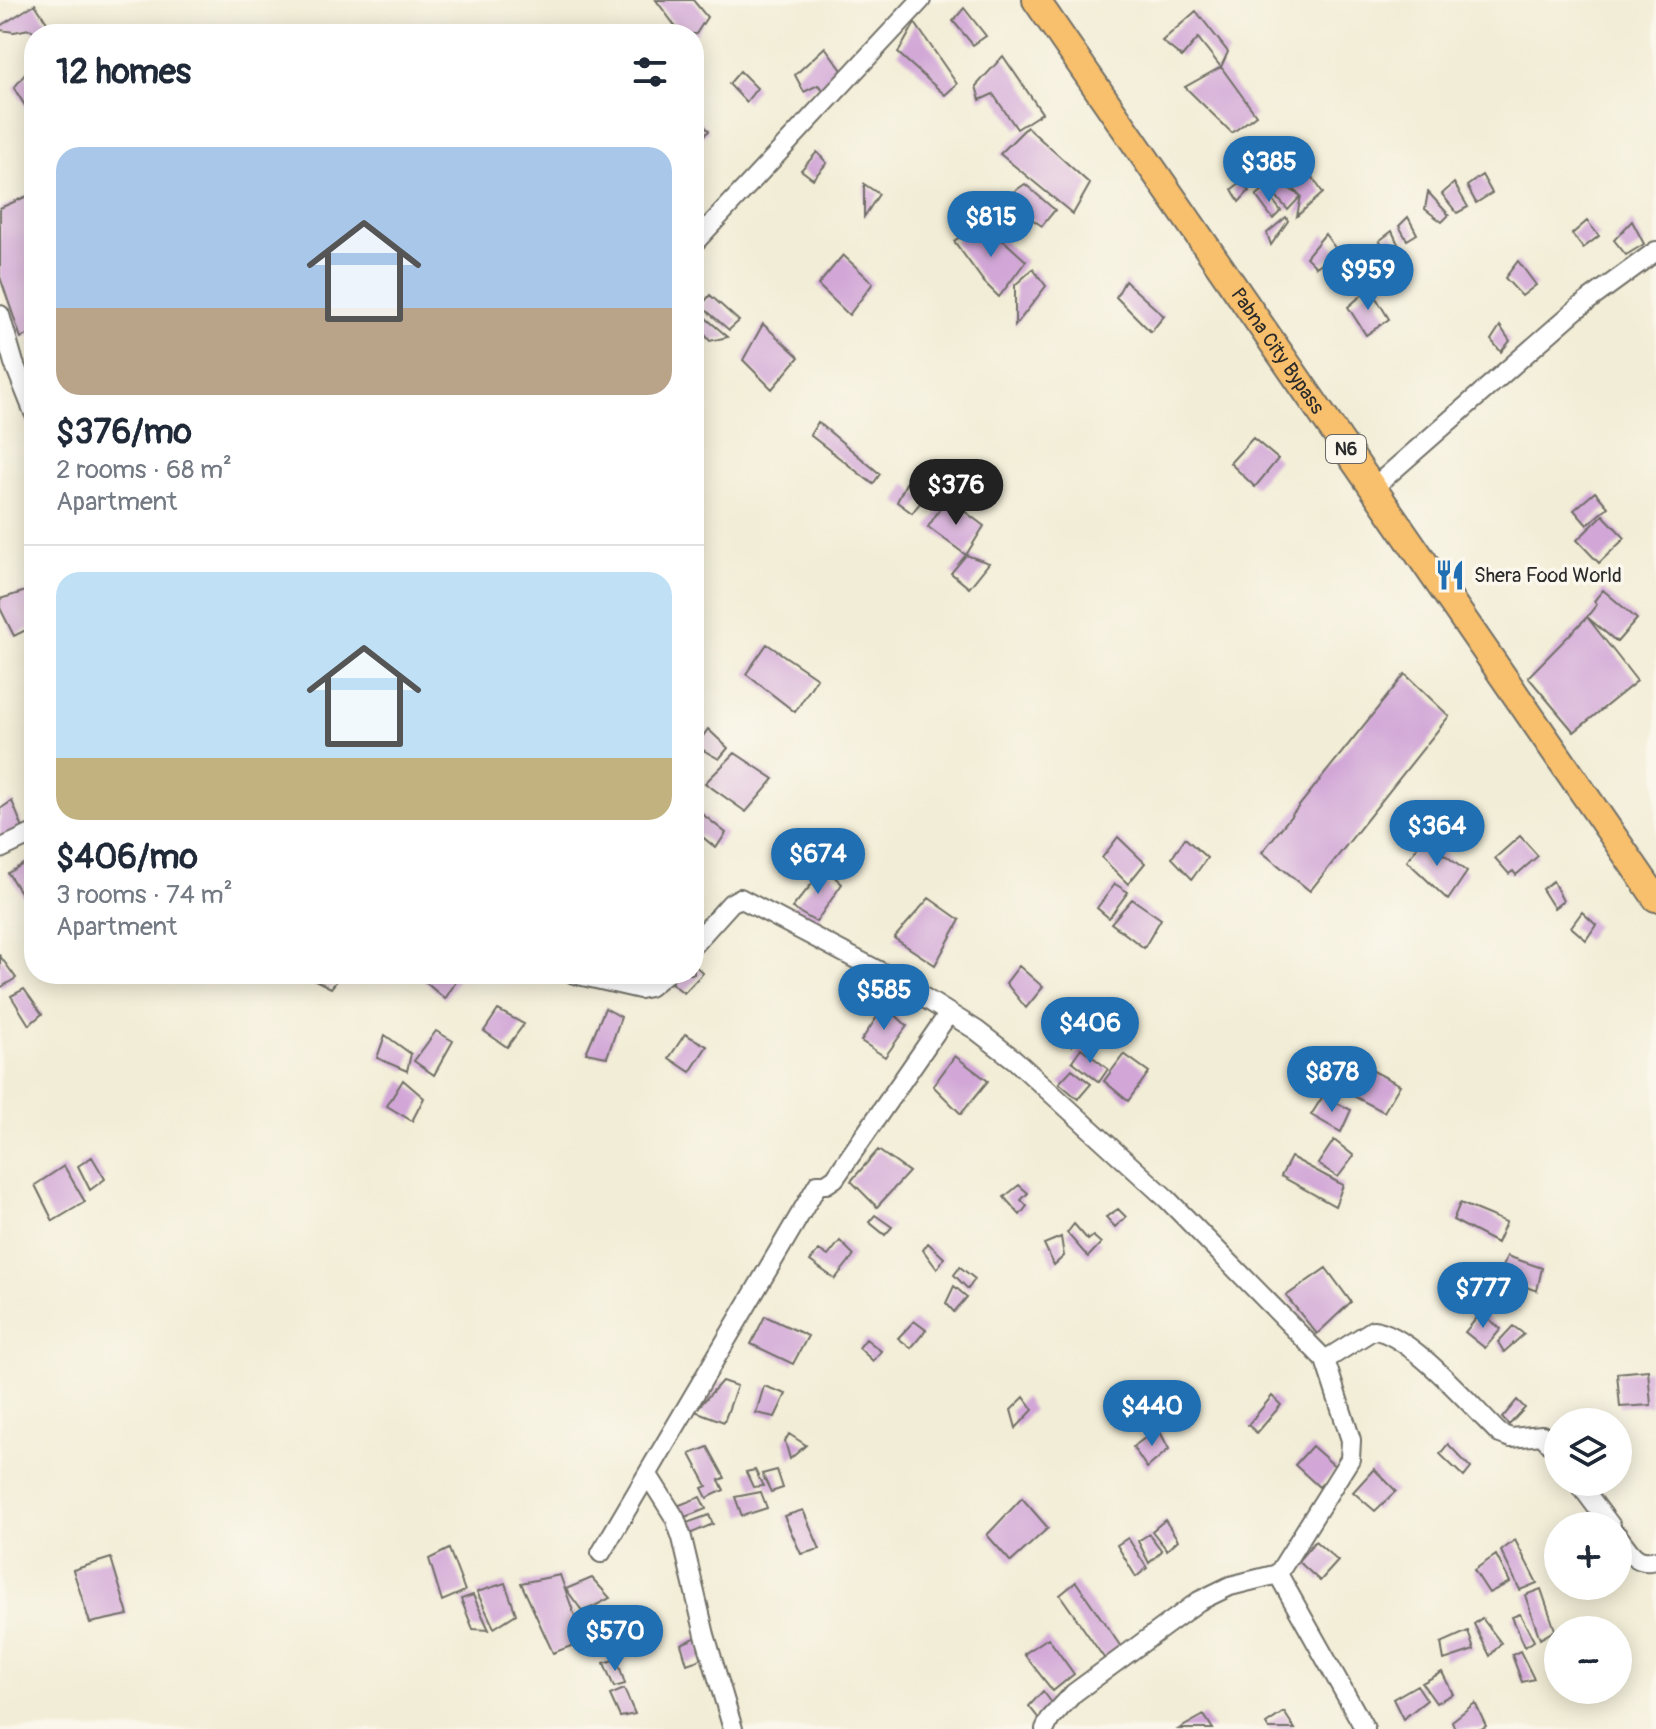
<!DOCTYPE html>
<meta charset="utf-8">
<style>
body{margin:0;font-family:Pangolin,sans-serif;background:#f2f2f3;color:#1f2937;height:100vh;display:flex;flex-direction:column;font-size:30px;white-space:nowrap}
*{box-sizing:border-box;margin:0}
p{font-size:26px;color:#747a83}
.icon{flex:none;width:44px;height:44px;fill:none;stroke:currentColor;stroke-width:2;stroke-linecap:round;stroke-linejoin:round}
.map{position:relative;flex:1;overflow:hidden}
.drawer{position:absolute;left:24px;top:24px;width:680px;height:960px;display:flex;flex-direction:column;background:#fff;border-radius:32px;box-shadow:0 4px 20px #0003}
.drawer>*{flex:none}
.tools{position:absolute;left:1544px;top:1408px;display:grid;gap:16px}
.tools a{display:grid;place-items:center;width:88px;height:88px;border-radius:50%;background:#fff;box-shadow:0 4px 20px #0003;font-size:40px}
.price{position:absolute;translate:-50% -68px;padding:0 18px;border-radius:28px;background:#1f6fb2;color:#fff;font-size:26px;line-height:52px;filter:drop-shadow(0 2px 4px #0008)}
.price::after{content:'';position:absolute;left:50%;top:48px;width:24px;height:18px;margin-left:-12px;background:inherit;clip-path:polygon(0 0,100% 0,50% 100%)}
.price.current{background:#222;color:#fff}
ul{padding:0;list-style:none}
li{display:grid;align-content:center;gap:16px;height:424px;padding:0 32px}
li+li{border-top:2px solid #e0e1e3}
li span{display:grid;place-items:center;height:248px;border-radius:24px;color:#555}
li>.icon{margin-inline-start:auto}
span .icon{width:144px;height:144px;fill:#fffc;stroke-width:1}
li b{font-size:34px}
h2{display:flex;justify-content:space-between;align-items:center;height:96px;padding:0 32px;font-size:34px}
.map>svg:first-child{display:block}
.building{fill:#d2a7d7}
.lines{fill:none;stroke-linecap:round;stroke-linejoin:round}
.minor-casing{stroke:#716f67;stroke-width:22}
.highway-casing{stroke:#716f67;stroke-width:30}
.minor{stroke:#fff;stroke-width:18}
.highway{stroke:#f8bf6c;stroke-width:26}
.labels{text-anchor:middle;stroke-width:7;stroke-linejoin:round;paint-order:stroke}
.shield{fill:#fbf7ec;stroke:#696865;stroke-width:2}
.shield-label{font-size:18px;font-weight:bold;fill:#2b2b2b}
.street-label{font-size:20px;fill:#2b2b2b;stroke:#fbf7ec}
.poi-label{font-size:20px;fill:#2b2b2b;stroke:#fbf7ec;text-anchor:start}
</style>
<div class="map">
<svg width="1656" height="1729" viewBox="0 0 1656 1729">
<rect width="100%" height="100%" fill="#fbf7ec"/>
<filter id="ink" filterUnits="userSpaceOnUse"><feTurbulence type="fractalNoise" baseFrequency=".0125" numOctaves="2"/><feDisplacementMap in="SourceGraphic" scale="16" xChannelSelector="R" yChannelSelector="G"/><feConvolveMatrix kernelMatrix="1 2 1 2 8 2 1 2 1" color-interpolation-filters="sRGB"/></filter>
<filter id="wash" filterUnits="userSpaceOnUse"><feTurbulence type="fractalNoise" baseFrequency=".006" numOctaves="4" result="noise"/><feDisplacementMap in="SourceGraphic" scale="32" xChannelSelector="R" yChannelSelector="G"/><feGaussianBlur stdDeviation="1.8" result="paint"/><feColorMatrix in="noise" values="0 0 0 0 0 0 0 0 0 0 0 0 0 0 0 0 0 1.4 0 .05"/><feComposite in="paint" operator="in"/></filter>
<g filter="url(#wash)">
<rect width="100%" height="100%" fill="#f2edd6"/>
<g id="blocks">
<path class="building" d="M656,0H693L707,17L696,34H681Z
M35,4L51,29L41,34L29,29L14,32L0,30V26Z
M964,8L986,36L973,45L953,21Z
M1196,11L1228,52L1221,67L1198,38L1182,57L1162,41Z
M915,23L957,84L945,95L898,53Z
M825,47L844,73L826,92L818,85L804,92L795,75Z
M1003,56L1042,113L1017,129L993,94L980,100L976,86Z
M1221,67L1256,115L1232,133L1185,87Z
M740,71L757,88L746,102L729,84Z
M25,74L34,92V120L14,88Z
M694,114L709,131L694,144Z
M1027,127L1090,184L1073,214L1000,154Z
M817,152L827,163L813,179L801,170Z
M1305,166L1323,193L1297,216L1301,196L1285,180Z
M1482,175L1492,193L1476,203L1467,186Z
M1241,182L1249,191L1239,202L1232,189Z
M1279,183L1301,196L1288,210L1270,189Z
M1454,183L1468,207L1457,213L1442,194Z
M864,184L879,194L864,217Z
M1025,184L1055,210L1042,226L1023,213L1015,219L999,202Z
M1264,189L1281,211L1273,219L1256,196Z
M1428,192L1449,215L1442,222L1425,209Z
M34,193V332L21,338L0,277V208Z
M1286,217L1288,221L1271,245L1267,233Z
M1408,217L1417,234L1407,240L1399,226Z
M1587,221L1599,236L1583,248L1572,234Z
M1632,221L1644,244L1626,255L1614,240Z
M976,226L993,238L1004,241L1026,261L999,297L984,282L954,241Z
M1392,231L1398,244L1388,250L1379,241Z
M1325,234L1338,252L1316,267L1306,257Z
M843,255L873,283L849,315L818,285Z
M1518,261L1536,285L1522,296L1505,278Z
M1033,269L1046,286L1015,326V285Z
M1125,281L1164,316L1151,332L1116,297Z
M1370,288L1389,319L1366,335L1348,307Z
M710,295L739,321L729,330L701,306Z
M701,314L728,337L710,341L694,322Z
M763,324L799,357L772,389L743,360Z
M1500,326L1510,341L1501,352L1491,340Z
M818,422L880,474L873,484L810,435Z
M1253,438L1278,459L1255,487L1230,463Z
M906,483L923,499L912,513L897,502Z
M1595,492L1608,507L1587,525L1574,510Z
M947,498L984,526L966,555L928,527Z
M1603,515L1625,538L1599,563L1577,540Z
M966,555L989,563L969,588L951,573Z
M1603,590L1637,619L1617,642L1587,617L1597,604L1594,601Z
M26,591L34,626L14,636L0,608V599Z
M1587,617L1637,681L1574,732L1528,677Z
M767,644L817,678L795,712L746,674Z
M1405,674L1449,716L1310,891L1262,852Z
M708,729L728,748L719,759L696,746Z
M735,753L774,779L746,812L705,783Z
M12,801L24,831L0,841V809Z
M696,809L726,833L716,848L700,835L694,843Z
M1520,836L1538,856L1516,875L1513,871L1509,874L1495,858Z
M1118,837L1145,863L1128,884L1102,858Z
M1185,838L1207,858L1192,879L1172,858Z
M1423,838L1467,872L1448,900L1407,861Z
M32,859L34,908L31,910L8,873Z
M825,868L842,884L816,922L792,908Z
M1553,881L1563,901L1554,908L1542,889Z
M1115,884L1128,892L1109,918L1097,908Z
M929,898L960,920L935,965L894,938Z
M1132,899L1161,919L1144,948L1111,923Z
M1582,912L1596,925L1586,940L1571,927Z
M0,956L16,978L0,988Z
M694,965L703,973L684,993L671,983L679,974H694Z
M1019,966L1043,987L1026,1008L1006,983Z
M310,974H332L339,978L331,988L309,977Z
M429,974H461L445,999L424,981Z
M24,989L42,1014L29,1025L11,996Z
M885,1005L907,1026L885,1057L861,1041Z
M605,1008L621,1017L607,1057L586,1053Z
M1067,1008L1089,1022L1072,1046L1051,1029Z
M498,1010L524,1024L507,1047L484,1031Z
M436,1031L453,1041L434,1075L414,1061Z
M685,1034L707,1046L690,1072L669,1058Z
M385,1035L411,1054L407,1071L377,1058Z
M1081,1048L1108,1069L1099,1082L1072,1061Z
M1124,1054L1149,1072L1128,1101L1104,1081Z
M955,1056L988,1081L961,1114L933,1086Z
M1358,1063L1400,1085L1384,1112L1344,1091Z
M1072,1069L1091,1084L1078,1099L1059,1083Z
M403,1080L424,1098L412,1121L387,1106Z
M1323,1096L1351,1110L1341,1132L1311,1115Z
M1334,1140L1354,1156L1338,1177L1318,1164Z
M878,1150L909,1172L877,1207L851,1181Z
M92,1157L105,1179L90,1190L78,1166Z
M1291,1157L1343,1185L1335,1206L1281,1176Z
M64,1166L85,1202L53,1221L35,1185Z
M1019,1185L1028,1193L1021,1200L1027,1206L1020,1215L1004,1197Z
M1460,1203L1506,1222L1497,1243L1453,1220Z
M1118,1209L1126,1217L1115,1227L1106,1217Z
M875,1215L892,1227L885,1235L869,1222Z
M1074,1224L1088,1240L1093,1236L1101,1243L1088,1257L1067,1233Z
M1061,1237L1064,1256L1054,1265L1044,1244Z
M840,1241L854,1255L835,1279L810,1261L819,1250L828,1256Z
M928,1243L944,1258L937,1269L923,1250Z
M1507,1256L1542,1268L1537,1291L1499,1277Z
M960,1267L975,1279L968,1289L954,1275Z
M1326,1268L1351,1302L1317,1334L1286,1296Z
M954,1286L967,1297L954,1312L946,1303Z
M1481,1313L1501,1329L1485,1348L1465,1332Z
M765,1316L808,1336L793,1364L751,1344Z
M914,1321L926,1330L911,1348L898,1338Z
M1513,1326L1524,1334L1504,1352L1498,1342Z
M866,1339L881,1351L873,1361L859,1348Z
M1648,1370L1651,1405L1620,1407L1617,1373Z
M722,1381L737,1386L724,1422L695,1411Z
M764,1386L786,1394L775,1417L756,1413Z
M1272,1396L1281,1405L1257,1433L1248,1425Z
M1024,1397L1033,1410L1016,1428L1011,1410Z
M1517,1400L1525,1408L1509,1425L1502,1418Z
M1158,1428L1169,1449L1147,1468L1133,1447Z
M789,1434L806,1445L790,1459L785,1441Z
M1448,1444L1471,1468L1464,1477L1440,1454Z
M1312,1446L1337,1468L1319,1487L1295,1465Z
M708,1447L725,1478L719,1480L724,1490L707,1498L702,1488L707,1486L690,1454Z
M1374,1469L1396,1491L1375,1511L1353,1492Z
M755,1470L763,1486L753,1487L746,1472Z
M777,1470L783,1488L771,1492L762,1474Z
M761,1492L767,1508L742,1516L735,1497Z
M700,1497L706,1509L685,1517L677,1506Z
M1022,1498L1048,1528L1011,1562L987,1535Z
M803,1510L820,1549L801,1554L784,1516Z
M709,1515L713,1524L685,1536L681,1525Z
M1165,1520L1178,1540L1167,1550L1152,1531Z
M1149,1534L1162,1551L1149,1563L1138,1541Z
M1128,1538L1147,1568L1136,1577L1117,1545Z
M1515,1540L1537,1583L1520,1590L1501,1551Z
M1315,1541L1338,1561L1320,1581L1298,1561Z
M449,1549L465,1591L442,1601L429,1559Z
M1496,1555L1510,1582L1489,1593L1474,1570Z
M111,1558L128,1615L90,1623L73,1570Z
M560,1575L584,1641L553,1653L521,1583Z
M592,1578L610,1598L583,1612L566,1589Z
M1076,1582L1126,1654L1109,1665L1060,1595Z
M505,1583L516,1614L494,1628L477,1592Z
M1541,1589L1555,1630L1540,1639L1525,1595Z
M473,1595L489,1630L473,1629L461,1599Z
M1520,1614L1534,1641L1525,1647L1512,1617Z
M1482,1618L1501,1643L1490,1656L1474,1624Z
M1468,1631L1474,1650L1444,1660L1441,1643Z
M697,1637L704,1658L687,1664L681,1644Z
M1048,1638L1074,1674L1053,1691L1024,1654Z
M1520,1651L1534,1679L1522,1682L1512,1655Z
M617,1659L625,1684L614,1687L604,1663Z
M1442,1672L1453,1694L1436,1703L1422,1683Z
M1417,1685L1427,1700L1403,1719L1393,1699Z
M624,1689L635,1714L620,1717L610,1695Z
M1043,1691L1055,1707L1040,1720L1029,1706Z
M1475,1703L1486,1726L1481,1729H1455L1452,1721Z
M1284,1712L1295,1729H1269L1266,1724Z
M1204,1715L1213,1729H1179Z"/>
</g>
</g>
<g filter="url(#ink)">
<use href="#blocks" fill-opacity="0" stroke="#716f67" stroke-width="2"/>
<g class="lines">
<g class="minor-casing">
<path id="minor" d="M694,243L921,0
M0,315L14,363L34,413
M1373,488L1578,308L1656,251
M0,849L34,833
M694,944L731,903L740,898L894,979L976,1030L1015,1060L1167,1199L1325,1360L1351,1440L1350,1459L1278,1574L1230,1586L1199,1601L1074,1693L1050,1719L1045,1729
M574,974L640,989L649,987L665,974
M1325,1360L1373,1330C1408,1332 1473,1408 1500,1434L1511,1438L1542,1435L1558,1453
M648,1475L675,1518L682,1538L705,1635L733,1729
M1578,1482L1611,1526
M1618,1536C1630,1551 1635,1566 1656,1560
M601,1553L818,1184H826L835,1178L949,1013
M1278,1574L1365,1729"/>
</g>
<g class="highway-casing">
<g id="highway">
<path id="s1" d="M1036,0L1656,898"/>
</g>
</g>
<use href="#minor" class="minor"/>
<use href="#highway" class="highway"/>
</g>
</g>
<defs>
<g id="restaurant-bare" transform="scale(2.4)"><path d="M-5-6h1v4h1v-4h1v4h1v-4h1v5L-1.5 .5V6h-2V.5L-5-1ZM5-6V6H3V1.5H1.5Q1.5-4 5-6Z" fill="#1f6fb2" stroke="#fbf7ec" stroke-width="2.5" paint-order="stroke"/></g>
</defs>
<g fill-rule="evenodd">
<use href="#restaurant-bare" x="1450" y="575"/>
</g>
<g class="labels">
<rect class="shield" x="1326" y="435" width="40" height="28" rx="6"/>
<g class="shield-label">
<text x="1346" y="455">N6</text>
</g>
<g class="street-label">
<text dy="7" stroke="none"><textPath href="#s1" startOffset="426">Pabna City Bypass</textPath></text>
</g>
<g class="poi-label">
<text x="1474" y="582">Shera Food World</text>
</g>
</g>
</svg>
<div class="tools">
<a><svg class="icon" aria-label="layers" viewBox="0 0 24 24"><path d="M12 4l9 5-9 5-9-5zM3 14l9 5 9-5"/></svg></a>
<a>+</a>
<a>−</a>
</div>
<b class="price" style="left:1269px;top:204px">$385</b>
<b class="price" style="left:991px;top:259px">$815</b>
<b class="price" style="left:1368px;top:312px">$959</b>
<b class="price current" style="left:956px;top:527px">$376</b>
<b class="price" style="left:1437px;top:868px">$364</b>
<b class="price" style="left:818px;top:896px">$674</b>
<b class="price" style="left:884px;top:1032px">$585</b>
<b class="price" style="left:1090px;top:1065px">$406</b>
<b class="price" style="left:1332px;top:1114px">$878</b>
<b class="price" style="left:1483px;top:1330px">$777</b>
<b class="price" style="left:1152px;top:1448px">$440</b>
<b class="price" style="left:615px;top:1673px">$570</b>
<section class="drawer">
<h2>12 homes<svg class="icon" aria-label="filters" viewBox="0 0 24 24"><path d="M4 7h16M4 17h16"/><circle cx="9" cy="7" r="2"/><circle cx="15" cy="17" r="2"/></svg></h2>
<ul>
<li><span style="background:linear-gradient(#a9c7e8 65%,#b9a48a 0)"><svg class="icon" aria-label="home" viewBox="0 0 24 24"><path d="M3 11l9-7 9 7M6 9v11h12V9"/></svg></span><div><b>$376/mo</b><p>2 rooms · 68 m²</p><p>Apartment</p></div></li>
<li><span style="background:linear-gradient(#bfe0f5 75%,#c2b280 0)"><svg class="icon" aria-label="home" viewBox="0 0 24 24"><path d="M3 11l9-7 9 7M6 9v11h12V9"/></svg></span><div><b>$406/mo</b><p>3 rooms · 74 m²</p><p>Apartment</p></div></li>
</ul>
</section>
</div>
